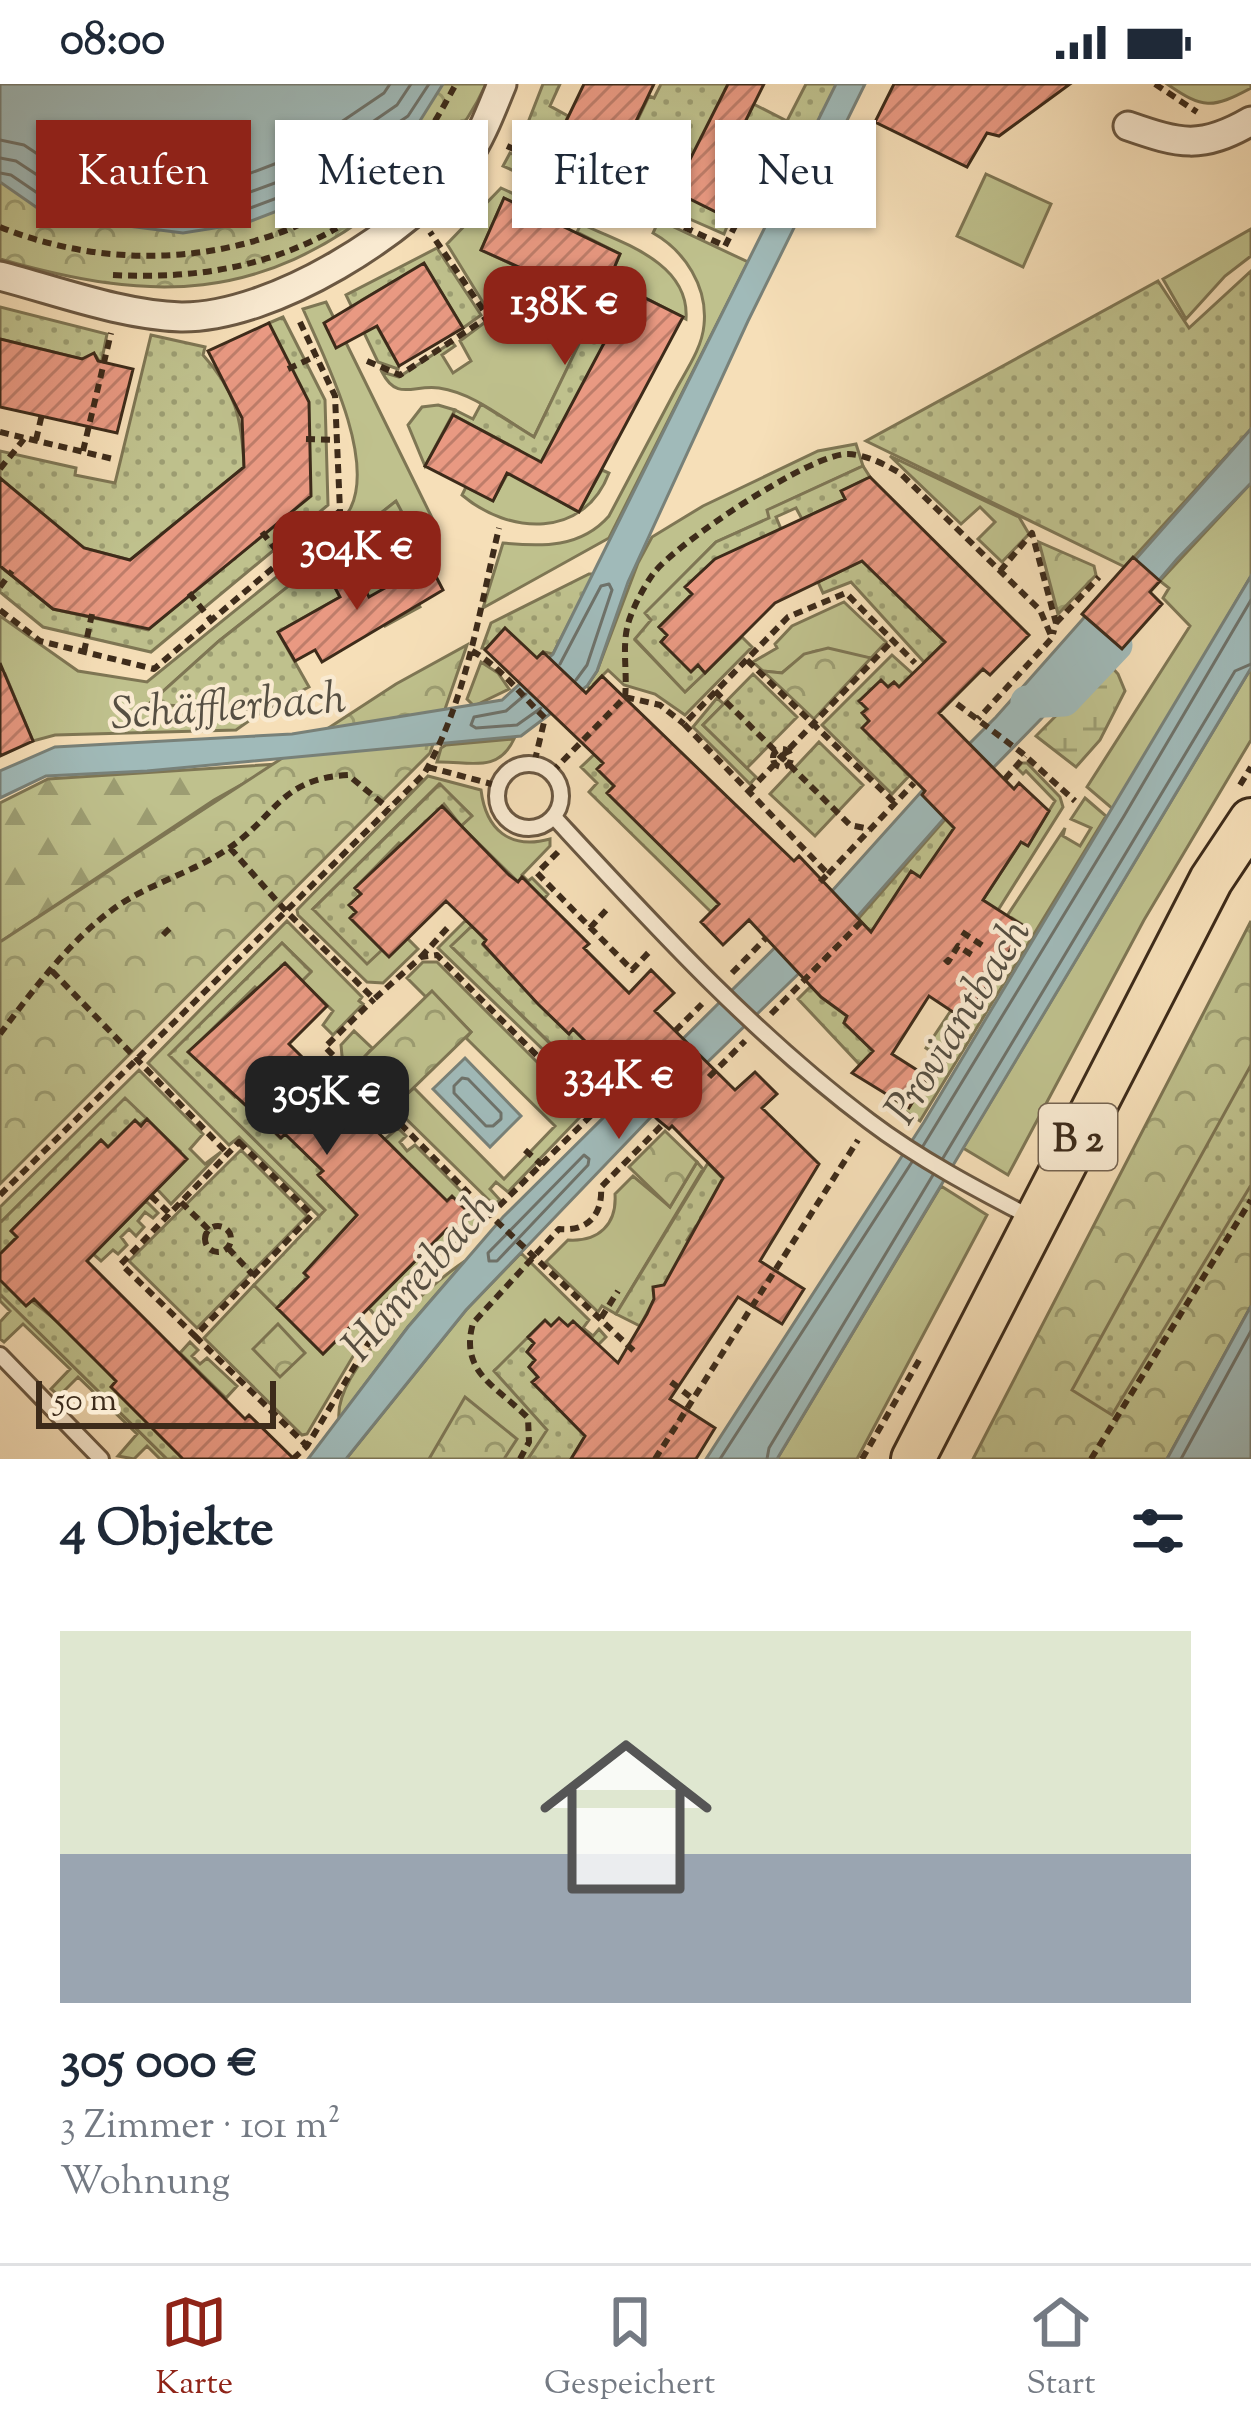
<!DOCTYPE html>
<html lang="de">
<meta charset="utf-8">
<style>
body{margin:0;font-family:"Sorts Mill Goudy",serif;background:#f2f2f3;color:#1f2937;height:100vh;display:flex;flex-direction:column;font-size:45px;white-space:nowrap}
*{box-sizing:border-box;margin:0}
p{font-size:39px;color:#747a83}
.icon{flex:none;width:66px;height:66px;fill:none;stroke:currentColor;stroke-width:2;stroke-linecap:round;stroke-linejoin:round}
.map{position:relative;height:1375px;overflow:hidden}
.panel{display:flex;flex-direction:column;background:#fff;flex:1}
.panel>*{flex:none}
.banner{position:absolute;left:36px;top:36px;width:1179px;height:108px;display:flex;gap:24px}
.scale{position:absolute;left:36px;bottom:30px;width:240px;box-sizing:border-box;padding-left:12px;border:6px solid #3d2b1a;border-top:0;font-size:33px;line-height:42px;white-space:nowrap;color:#3d2b1a;-webkit-text-stroke:9px #f9ead1;paint-order:stroke}
.price{position:absolute;translate:-50% -102px;padding:0 27px;border-radius:24px;background:#8f2418;color:#fff;font-size:39px;line-height:78px;filter:drop-shadow(0 3px 6px #0008)}
.price::after{content:'';position:absolute;left:50%;top:72px;width:36px;height:27px;margin-left:-18px;background:inherit;clip-path:polygon(0 0,100% 0,50% 100%)}
.price.on{background:#222;color:#fff}
ul{padding:0;list-style:none}
li{display:grid;align-content:center;gap:24px;height:636px;padding:0 60px}
li+li{border-top:3px solid #e0e1e3}
li span{display:grid;place-items:center;height:372px;border-radius:0px;color:#555}
li>.icon{margin-inline-start:auto}
span .icon{width:216px;height:216px;fill:#fffc;stroke-width:1}
li b{font-size:51px}
h2{display:flex;justify-content:space-between;align-items:center;height:144px;padding:0 60px;font-size:51px}
.pill{padding:0 42px;border-radius:0px;background:#fff;box-shadow:0 3px 9px #0004;font-size:42px;line-height:108px}
.pill.on{background:#8f2418;color:#fff}
.status{display:flex;justify-content:space-between;align-items:center;height:84px;padding:0 60px;background:#fff;direction:ltr}
.status svg{height:33px;fill:currentColor}
.tabs{display:flex;justify-content:space-around;align-items:center;height:168px;border-top:3px solid #e0e1e3;background:#fff;font-size:33px;color:#747a83}
.tabs a{display:grid;justify-items:center;gap:6px}
.tabs .on{color:#8f2418}
.map>svg:first-child{display:block}
.grass{fill:#bfc18d;stroke:#7e7654;stroke-width:3}
.forest{fill:url(#forest-firs);stroke:#7e7654;stroke-width:3}
.wetland{fill:url(#wetland-marsh);stroke:#7e7654;stroke-width:3}
.park{fill:url(#park-crowns);stroke:#7e7654;stroke-width:3}
.garden{fill:url(#garden-dots);stroke:#7e7654;stroke-width:3}
.water{fill:#a0bab9;stroke:#788179;stroke-width:3}
.lines{fill:none;stroke-linecap:round;stroke-linejoin:round}
.shore{stroke:#6e726a;stroke-width:3}
.canal{stroke:#a0bab9;stroke-width:33}
.building{fill:url(#building-hatch);stroke:#3d2b1a;stroke-width:3}
.service-casing{stroke:#6b5842;stroke-width:20}
.minor-casing{stroke:#6b5842;stroke-width:33}
.primary-casing{stroke:#3d2b1a;stroke-width:48}
.path{stroke:#3d2b1a;stroke-width:6;stroke-dasharray:9 6;stroke-linecap:butt}
.service{stroke:#f9ead1;stroke-width:14}
.minor{stroke:#f9ead1;stroke-width:27}
.primary{stroke:#f6dfb8;stroke-width:42}
.labels{text-anchor:middle;stroke-width:9;stroke-linejoin:round;paint-order:stroke}
.shield{fill:#f9ead1;stroke:#756451;stroke-width:3}
.shield-label{font-size:39px;font-weight:bold;fill:#3d2b1a}
.water-label{font-size:45px;font-style:italic;fill:#564f42;stroke:#f9ead1}
</style>
<div class="status"><b>08:00</b><svg viewBox="0 0 49 12"><path d="M0 12V9h3v3zM5 12V6h3v6zM10 12V3h3v9zM15 12V0h3v12zM26 1h20v11H26zM47 4h2v5h-2z"/></svg></div>
<div class="map">
<svg width="1251" height="1375" viewBox="0 0 1251 1375">
<defs>
<pattern id="forest-firs" width="22" height="20" patternUnits="userSpaceOnUse" patternTransform="scale(3)"><rect width="22" height="20" fill="#bfc18d"/><path d="M5 1l3.5 6h-7zM16 11l3.5 6h-7z" fill="#9c9d72"/></pattern>
<pattern id="wetland-marsh" width="20" height="14" patternUnits="userSpaceOnUse" patternTransform="scale(3)"><rect width="20" height="14" fill="#bfc18d"/><path d="M1 5h8M5 5V1M11 12h8M15 12V8" fill="none" stroke="#9c9d72"/></pattern>
<pattern id="park-crowns" width="20" height="18" patternUnits="userSpaceOnUse" patternTransform="scale(3)"><rect width="20" height="18" fill="#bfc18d"/><path d="M2 6a3 3 0 1 1 6 0M12 15a3 3 0 1 1 6 0" fill="none" stroke="#9c9d72"/></pattern>
<pattern id="garden-dots" width="8" height="8" patternUnits="userSpaceOnUse" patternTransform="scale(3)"><rect width="8" height="8" fill="#bfc18d"/><path d="M2 2h.1M6 6h.1" fill="none" stroke="#9c9d72" stroke-width="1.8" stroke-linecap="round"/></pattern>
<pattern id="building-hatch" width="6" height="6" patternUnits="userSpaceOnUse" patternTransform="scale(3)"><rect width="6" height="6" fill="#e99982"/><path d="M-1 1l2-2M0 6l6-6M5 7l2-2" fill="none" stroke="#be7d6a"/></pattern>
</defs>
<rect width="100%" height="100%" fill="#f6dfb8"/>
<filter id="stains"><feTurbulence type="fractalNoise" baseFrequency=".00167" numOctaves="4"/><feColorMatrix values="0 0 0 0 .2 0 0 0 0 .09 0 0 0 0 .02 0 0 0 .5 -.17"/></filter>
<radialGradient id="worn" r=".72"><stop offset=".6" stop-color="#630" stop-opacity="0"/><stop offset="1" stop-color="#630" stop-opacity=".3"/></radialGradient>
<path class="grass" d="M1167,0H1251V4C1212,25 1203,25 1167,0Z
M510,69L632,123L625,137L503,82Z
M986,90L1051,120L1023,183L957,152Z
M501,104L542,123L539,131L504,114L481,166L599,220L534,353C505,336 474,309 439,304C414,300 397,318 382,288L399,293L452,258L455,262L442,271L453,289L471,277L460,257L492,233L447,160Z
M659,136L748,178L609,454L483,524L503,459C542,463 581,464 609,432C631,391 652,350 674,309C685,288 702,265 704,241C708,203 685,167 653,149Z
M581,140C623,159 690,179 686,235L632,207L630,210L607,200L620,170L577,148Z
M1251,145V172L1225,192L1186,235L1163,195Z
M326,218L438,446L417,458L395,418L219,557L150,619L263,627L236,646L55,651L33,657L5,590L0,592V532L78,587L147,598L327,452C334,443 347,433 351,423C375,372 324,273 303,225Z
M438,321L455,326L425,382L408,341L422,323Z
M856,360L863,382L768,426L770,434L716,458L646,529L652,536L635,556L685,608L742,553L752,563L685,631L655,610L624,601L608,586L594,600L609,624L587,602L597,587L638,479L652,453L703,422L818,367Z
M890,372L1019,433L1029,450L1002,478L978,455L995,438L980,423L961,440Z
M602,386L609,389C584,455 509,451 462,411L466,403L493,416L509,387L578,428Z
M1251,399V492L1114,726L1087,703L1190,542L1163,514L1169,504L1160,497Z
M844,518L886,558L871,574C824,569 823,553 782,589L763,587L753,578L777,564L775,560L792,542Z
M481,578L498,589L509,605L474,622L467,615Z
M1251,584V656L1144,836L1008,1091L963,1064Z
M717,614L724,620L703,641L756,693L750,700L693,643Z
M514,655C498,690 469,677 437,678L441,664L446,661Z
M1022,679H1027L1060,713L1063,723L983,850L967,840L1021,758L1028,761L1055,717L1026,687L1023,690L1017,684Z
M428,692L481,706C486,746 510,766 550,755V762L522,791L528,797L532,794L548,810L544,815L521,794L518,798L461,742L471,731L439,700L313,825L389,858L407,854L418,865L383,899L367,898L298,831L297,826Z
M1085,714L1106,732L920,1037L893,1020L895,1016L909,1023L929,992L935,995L946,978L926,964L1000,853L1017,863L1028,844L1012,834L1007,841L1003,838L1065,744L1063,752L1080,762L1091,744L1071,735Z
M466,836L472,842L452,863L595,1004L614,985L620,990L595,1016L438,864Z
M287,837L362,913L359,917L363,920L333,951L323,941L333,927L302,897L311,887L282,859L170,971L325,1126L320,1133L239,1053L229,1061L148,979Z
M423,878H437L583,1024V1030L508,1108L496,1098L490,1105L500,1116L494,1121L342,972L341,961L354,947L372,964L365,973L403,1013L414,1004L504,1095L555,1042L466,954L471,948L432,908L426,913L407,894Z
M139,986L203,1050L190,1065L205,1080L221,1068L171,1120L157,1105L179,1083L172,1075L180,1067L125,1015L0,1139V1123Z
M335,995L344,1004L350,997L385,1031L375,1045L330,1000Z
M398,1044L406,1052L400,1058L407,1067L415,1061L481,1127L482,1134L444,1171L431,1161L447,1145L453,1148L470,1131L446,1118L385,1055Z
M697,1078L703,1085L616,1230L602,1222L598,1228L546,1178L568,1156C599,1158 617,1140 615,1110L633,1092L670,1123Z
M941,1102L987,1131L857,1375H777Z
M146,1117L158,1129L153,1134L145,1128L138,1137L144,1143L136,1152L129,1145L121,1153L127,1161L118,1170L113,1166L101,1177L93,1170Z
M521,1169L589,1236L583,1244L593,1252L599,1245L606,1253L598,1261L573,1238L568,1242H551L495,1286L548,1346L528,1375H346L466,1226Z
M420,1172L430,1184L426,1190L418,1184L411,1192L417,1199L397,1219L390,1213L382,1221L388,1228L377,1234L369,1224Z
M465,1177L408,1243L339,1335C334,1287 426,1203 465,1177Z
M254,1201L323,1269L357,1235L368,1247L307,1350L302,1351L204,1254Z
M0,1210L167,1375H160L147,1362L134,1375L118,1372L137,1350L78,1293L59,1312L51,1305L70,1285L23,1240L4,1258L0,1255V1238L10,1227L0,1217Z
M190,1258L198,1266L192,1272L200,1280L207,1274L237,1302L226,1314L180,1269Z"/>
<path class="forest" d="M278,680L214,716L0,858V719L48,695Z"/>
<path class="wetland" d="M1108,579L1118,590L1125,607L1100,656L1076,683L1036,652Z"/>
<path class="park" d="M0,0H486C464,49 429,85 387,117C259,219 153,219 0,175Z
M1039,458L1094,482L1096,491L1058,530Z
M467,561L430,669L0,1100V858L396,600Z
M828,564L871,574L814,635L763,587L782,589L804,570Z
M1251,837V1222L1167,1375H973Z
M432,907L471,948L404,1013L365,972Z
M665,1047L697,1078L670,1123L629,1083Z
M278,1240L305,1269L280,1293L253,1265Z
M465,1313L517,1355L504,1375H429Z"/>
<path class="garden" d="M543,0H560L550,22L568,32L557,58L613,85L607,100L520,59Z
M661,0H728L726,6L787,37L806,0H837L786,101L755,86L770,56L716,28L675,106L730,135L724,150L619,104L649,44L637,37L649,12L654,14Z
M437,164L481,231L463,244L424,180L362,216L399,282L398,285L378,278L346,211Z
M1251,187V345L1125,483L866,357L1158,197L1189,244Z
M602,212L624,223L537,387L519,366L453,331L455,326L473,335L481,320L534,353Z
M0,223L107,250L101,280L96,272L82,275L0,255Z
M283,233L325,316L328,421L151,568L43,543L0,508V482L53,525L148,546L310,412L269,239Z
M151,251L205,263L203,271C235,306 242,334 244,383L130,476L84,464L0,412V367L76,384L75,391L115,399Z
M863,382L870,393L842,407L845,415L802,435L796,424L776,433L781,445L686,503L692,510L659,543L667,551L661,558L691,587L698,581L705,589L685,608L635,555L651,536L645,529L716,458L769,434L767,426Z
M396,417L429,479L404,494L420,523L385,542L352,485L331,496L340,513L278,548L309,603L263,627L149,620L219,557Z
M862,477L945,558L924,578L851,498L823,509L818,498Z
M589,490H594L553,570L543,568L537,574L482,564L491,539Z
M892,571L913,590L899,603L894,598L888,603L881,597L867,625L869,637L863,644L909,692L892,710L822,641Z
M753,590L797,633L747,684L703,641Z
M819,658L863,701L815,752L770,710Z
M603,662L614,702L608,709L658,759L726,813L711,828L589,708L597,699L581,683Z
M440,700L472,732L461,742L444,720L406,764L399,759L355,804L361,810L350,821L356,828L351,834L382,866L367,880L313,825Z
M949,731L958,739L921,794L872,849L858,835Z
M472,842L486,857L483,861L557,938L568,949L573,945L614,985L596,1004L451,862Z
M282,859L311,888L302,897L284,880L262,909L255,903L189,968L235,1013L242,1008L256,1029L280,1054L285,1050L323,1087L319,1092L343,1116L369,1131L277,1224L254,1201L325,1126L169,971Z
M811,902L847,932L844,939L876,970L860,981L798,915Z
M1251,981V1101L1112,1331L1072,1306Z
M125,1014L147,1035L108,1063L102,1057L12,1146L17,1153L0,1170V1139Z
M241,1066L307,1132L197,1244L129,1177Z
M708,1079L729,1101L701,1133L707,1138L696,1142L687,1156L692,1160L664,1201L655,1204V1214L640,1242L616,1230Z
M0,1196C73,1238 128,1312 183,1375H167L0,1210Z
M528,1253L534,1259L527,1268L535,1276L529,1283L538,1293L533,1298L590,1344L571,1375H528L547,1346L494,1287Z"/>
<path class="water" d="M0,0H443L418,40L306,116L246,139L183,149L49,132L0,98Z
M836,0H865L748,237L628,498L597,587L587,602L521,652L147,687L46,692L0,714V687L55,663L292,650L502,616L553,570Z
M1251,345V399L1177,475L1041,635L947,731L857,833L652,1032L466,1226L346,1375H308L408,1243L503,1133L832,807L921,708L996,633Z
M1251,492V584L777,1375H706L924,1038Z
M465,974L521,1032L490,1063L433,1005Z
M1251,1222V1375H1167Z"/>
<g class="lines">
<path class="shore" d="M0,56L24,61L66,89L183,103L235,95L285,76L384,9L390,0
M0,74L16,77L60,106L182,121L239,112L294,92L397,21L411,0
M0,89L11,91L55,121L182,137L242,127L301,105L408,32L429,0
M560,580L601,502L609,500L612,506L587,581L576,596
M526,610L506,627L474,633L471,641L476,644L517,641L541,624
M462,994L468,995L501,1029V1035L493,1042H486L454,1009V1002Z
M923,1062L1124,732L1251,516
M584,1071L589,1075L588,1081L497,1177H489L488,1169Z
M943,1074L1235,587L1251,580
M720,1375L912,1078
M767,1375L769,1364L933,1091
M1181,1375L1251,1247"/>
<path class="canal" d="M1027,618L1064,616L1116,561"/>
</g>
<path class="building" d="M584,0H654L613,85L556,58Z
M728,0H764L743,42L771,56L730,135L674,107Z
M894,0H1070L999,52L987,49L967,83L875,38Z
M504,114L620,170L609,196L683,233L579,428L507,389L493,417L425,382L453,331L541,378L620,229L481,166Z
M424,179L463,244L399,282L377,242L336,264L324,239Z
M269,239L309,318L311,412L149,545L53,525L0,482V394L84,464L130,476L244,383L242,334L208,267Z
M0,255L82,275L94,269L98,277L133,285L117,349L0,323Z
M870,393L1029,551L990,591L983,585L939,629L1014,705L1019,699L1049,727L1028,762L1021,758L983,816L1025,843L965,936L929,912L892,970L928,993L909,1024L852,989L873,967L844,939L847,932L821,913L749,836L723,861L701,838L719,820L607,709L614,702L597,685L603,679L485,566L505,544L537,574L543,568L586,609L602,592L794,777L799,772L871,848L911,787L920,793L954,744L922,711L925,707L862,644L869,637L862,629L867,625L859,617L881,596L888,603L894,598L899,603L945,558L862,477L775,519L705,589L698,581L691,588L661,558L667,551L659,543L692,510L685,503L715,475L845,415L841,407Z
M1133,473L1160,497L1150,508L1162,520L1122,565L1082,530Z
M429,479L443,506L322,578L315,566L295,577L278,548L340,513L331,496L353,484L369,513Z
M0,579L33,657L0,672Z
M442,722L509,791L518,798L522,793L589,860L584,864L629,909L651,886L674,909L655,927L735,1006L755,988L777,1010L762,1024L819,1080L760,1177L804,1205L782,1240L738,1213L670,1315L715,1344L696,1375H571L585,1352L532,1298L538,1293L529,1283L535,1276L527,1268L534,1259L528,1253L545,1236L551,1242L559,1234L568,1242L573,1237L618,1279L647,1230L654,1215L653,1203L664,1201L723,1094L672,1042L669,1045L658,1036L616,994L619,991L573,945L569,950L538,920L483,860L486,856L446,817L389,873L350,834L356,828L349,821L361,810L355,804Z
M285,879L327,922L289,960L447,1117L452,1112L471,1131L452,1149L447,1145L323,1270L277,1224L308,1193L304,1189L357,1131L318,1091L323,1087L285,1050L281,1054L188,968Z
M147,1035L187,1075L87,1177L245,1335L249,1331L294,1375H183L111,1303L116,1297L34,1215L26,1222L0,1196V1170L17,1153L11,1147L101,1056L108,1063L135,1036L141,1042Z"/>
<g class="lines">
<g class="service-casing">
<path id="service" d="M497 712a32 32 0 1 1 64 0a32 32 0 1 1-64 0Z
M554,733C653,840 752,949 869,1037C919,1075 978,1106 1034,1135
M0,1271L101,1375"/>
</g>
<g class="minor-casing">
<path id="minor" d="M1128,42C1180,60 1201,66 1251,37
M0,192C58,207 121,231 181,233C273,234 411,147 466,75C481,54 492,24 502,0"/>
</g>
<g class="primary-casing">
<path id="primary" d="M913,1375L1211,796L1251,736"/>
</g>
<path class="path" d="M1155,0L1197,28
M507,62L725,162L753,106
M609,109L642,45
M0,143C129,195 282,177 388,85C401,73 418,62 428,48C438,33 447,16 456,0
M113,191C193,195 267,184 337,144
M367,277L400,291L488,233L430,148
M288,285L316,272
M0,348L113,375
M306,355L339,356
M36,356L42,330
M83,367L111,249
M0,385L24,355
M262,448L285,477
M1000,487L1032,449L1056,539L1053,550
M0,503L12,487
M189,509L212,537
M0,526L40,557L154,585L340,427L335,312L298,234
M1056,539L1099,493
M472,567C500,582 521,611 545,634L534,680
M84,568L92,530
M747,576L895,719
M715,607L850,741L870,745
M625,613C628,585 620,558 631,531C636,518 645,501 653,490C675,460 811,369 848,370C867,371 884,380 900,389L1040,526L1052,554L978,635
M957,620L1022,669L1075,717
M773 674a9 9 0 1 1 18 0a9 9 0 1 1-18 0Z
M428,683L499,702
M552,688L625,613L660,621L684,640
M1005,695L1025,672
M1240,701L1251,683
M748,708L893,556
M230,764L284,825L374,915L421,873L437,871L594,1029
M558,768L537,789L632,886L650,867
M828,790L914,699
M820,798L828,790L684,640L788,533L846,509L915,579
M590,844L608,824
M962,848L983,862
M163,851L173,841
M421,873L451,840
M945,875L948,878L958,862L975,873
M52,887L228,1070
M732,889L766,854
M771,930L861,838
M675,947L702,920
M0,950C34,905 72,853 119,821C152,799 193,788 226,766C276,734 278,695 348,691L388,724
M709,993L745,957
M623,1000L490,1131L636,1269
M239,1058L312,1131L195,1252L121,1180Z
M525,1066L542,1081
M0,1111L424,690C467,615 479,527 499,444
M151,1112L169,1129
M181,1118L209,1146
M205 1155a13 13 0 1 1 26 0a13 13 0 1 1-26 0Z
M228,1164L253,1191
M601,1234L618,1207
M195,1252L307,1362
M671,1298L692,1314
M293,1375L307,1362L377,1245L490,1131L325,963L374,915
M520,1375L529,1358L528,1334C497,1302 459,1289 473,1239L559,1145C587,1148 603,1131 601,1103L664,1039
M655,1375L858,1056
M862,1375L921,1273
M1091,1375L1251,1116"/>
<use href="#service" class="service"/>
<use href="#minor" class="minor"/>
<use href="#primary" class="primary"/>
</g>
<g class="labels">
<rect class="shield" x="1039" y="1020" width="78" height="66" rx="9"/>
<g class="shield-label">
<text x="1078" y="1067">B 2</text>
</g>
<g class="water-label">
<text transform="translate(228 620) rotate(-4)" y="16">Schäfflerbach</text>
<text transform="translate(956 936) rotate(-58)" y="16">Proviantbach</text>
<text transform="translate(417 1191) rotate(-49)" y="16">Hanreibach</text>
</g>
</g>
<rect width="100%" height="100%" filter="url(#stains)"/>
<rect width="100%" height="100%" fill="url(#worn)"/>
</svg>
<div class="scale">50 m</div>
<b class="price" style="left:565px;top:284px">138K €</b>
<b class="price" style="left:357px;top:529px">304K €</b>
<b class="price" style="left:619px;top:1058px">334K €</b>
<b class="price on" style="left:327px;top:1074px">305K €</b>
<div class="banner">
<a class="pill on">Kaufen</a>
<a class="pill">Mieten</a>
<a class="pill">Filter</a>
<a class="pill">Neu</a>
</div>
</div>
<section class="panel">
<h2>4 Objekte<svg class="icon" aria-label="filters" viewBox="0 0 24 24"><path d="M4 7h16M4 17h16"/><circle cx="9" cy="7" r="2"/><circle cx="15" cy="17" r="2"/></svg></h2>
<ul>
<li><span style="background:linear-gradient(#dfe7d0 60%,#9aa5b1 0)"><svg class="icon" aria-label="home" viewBox="0 0 24 24"><path d="M3 11l9-7 9 7M6 9v11h12V9"/></svg></span><div><b>305 000 €</b><p>3 Zimmer · 101 m²</p><p>Wohnung</p></div></li>
</ul>
</section>
<nav class="tabs">
<a class="on"><svg class="icon" aria-label="map" viewBox="0 0 24 24"><path d="M3 6l6-2 6 2 6-2v14l-6 2-6-2-6 2zM9 4v14M15 6v14"/></svg>Karte</a>
<a><svg class="icon" aria-label="saved" viewBox="0 0 24 24"><path d="M7 4h10v16l-5-4-5 4z"/></svg>Gespeichert</a>
<a><svg class="icon" aria-label="home" viewBox="0 0 24 24"><path d="M3 11l9-7 9 7M6 9v11h12V9"/></svg>Start</a>
</nav>
